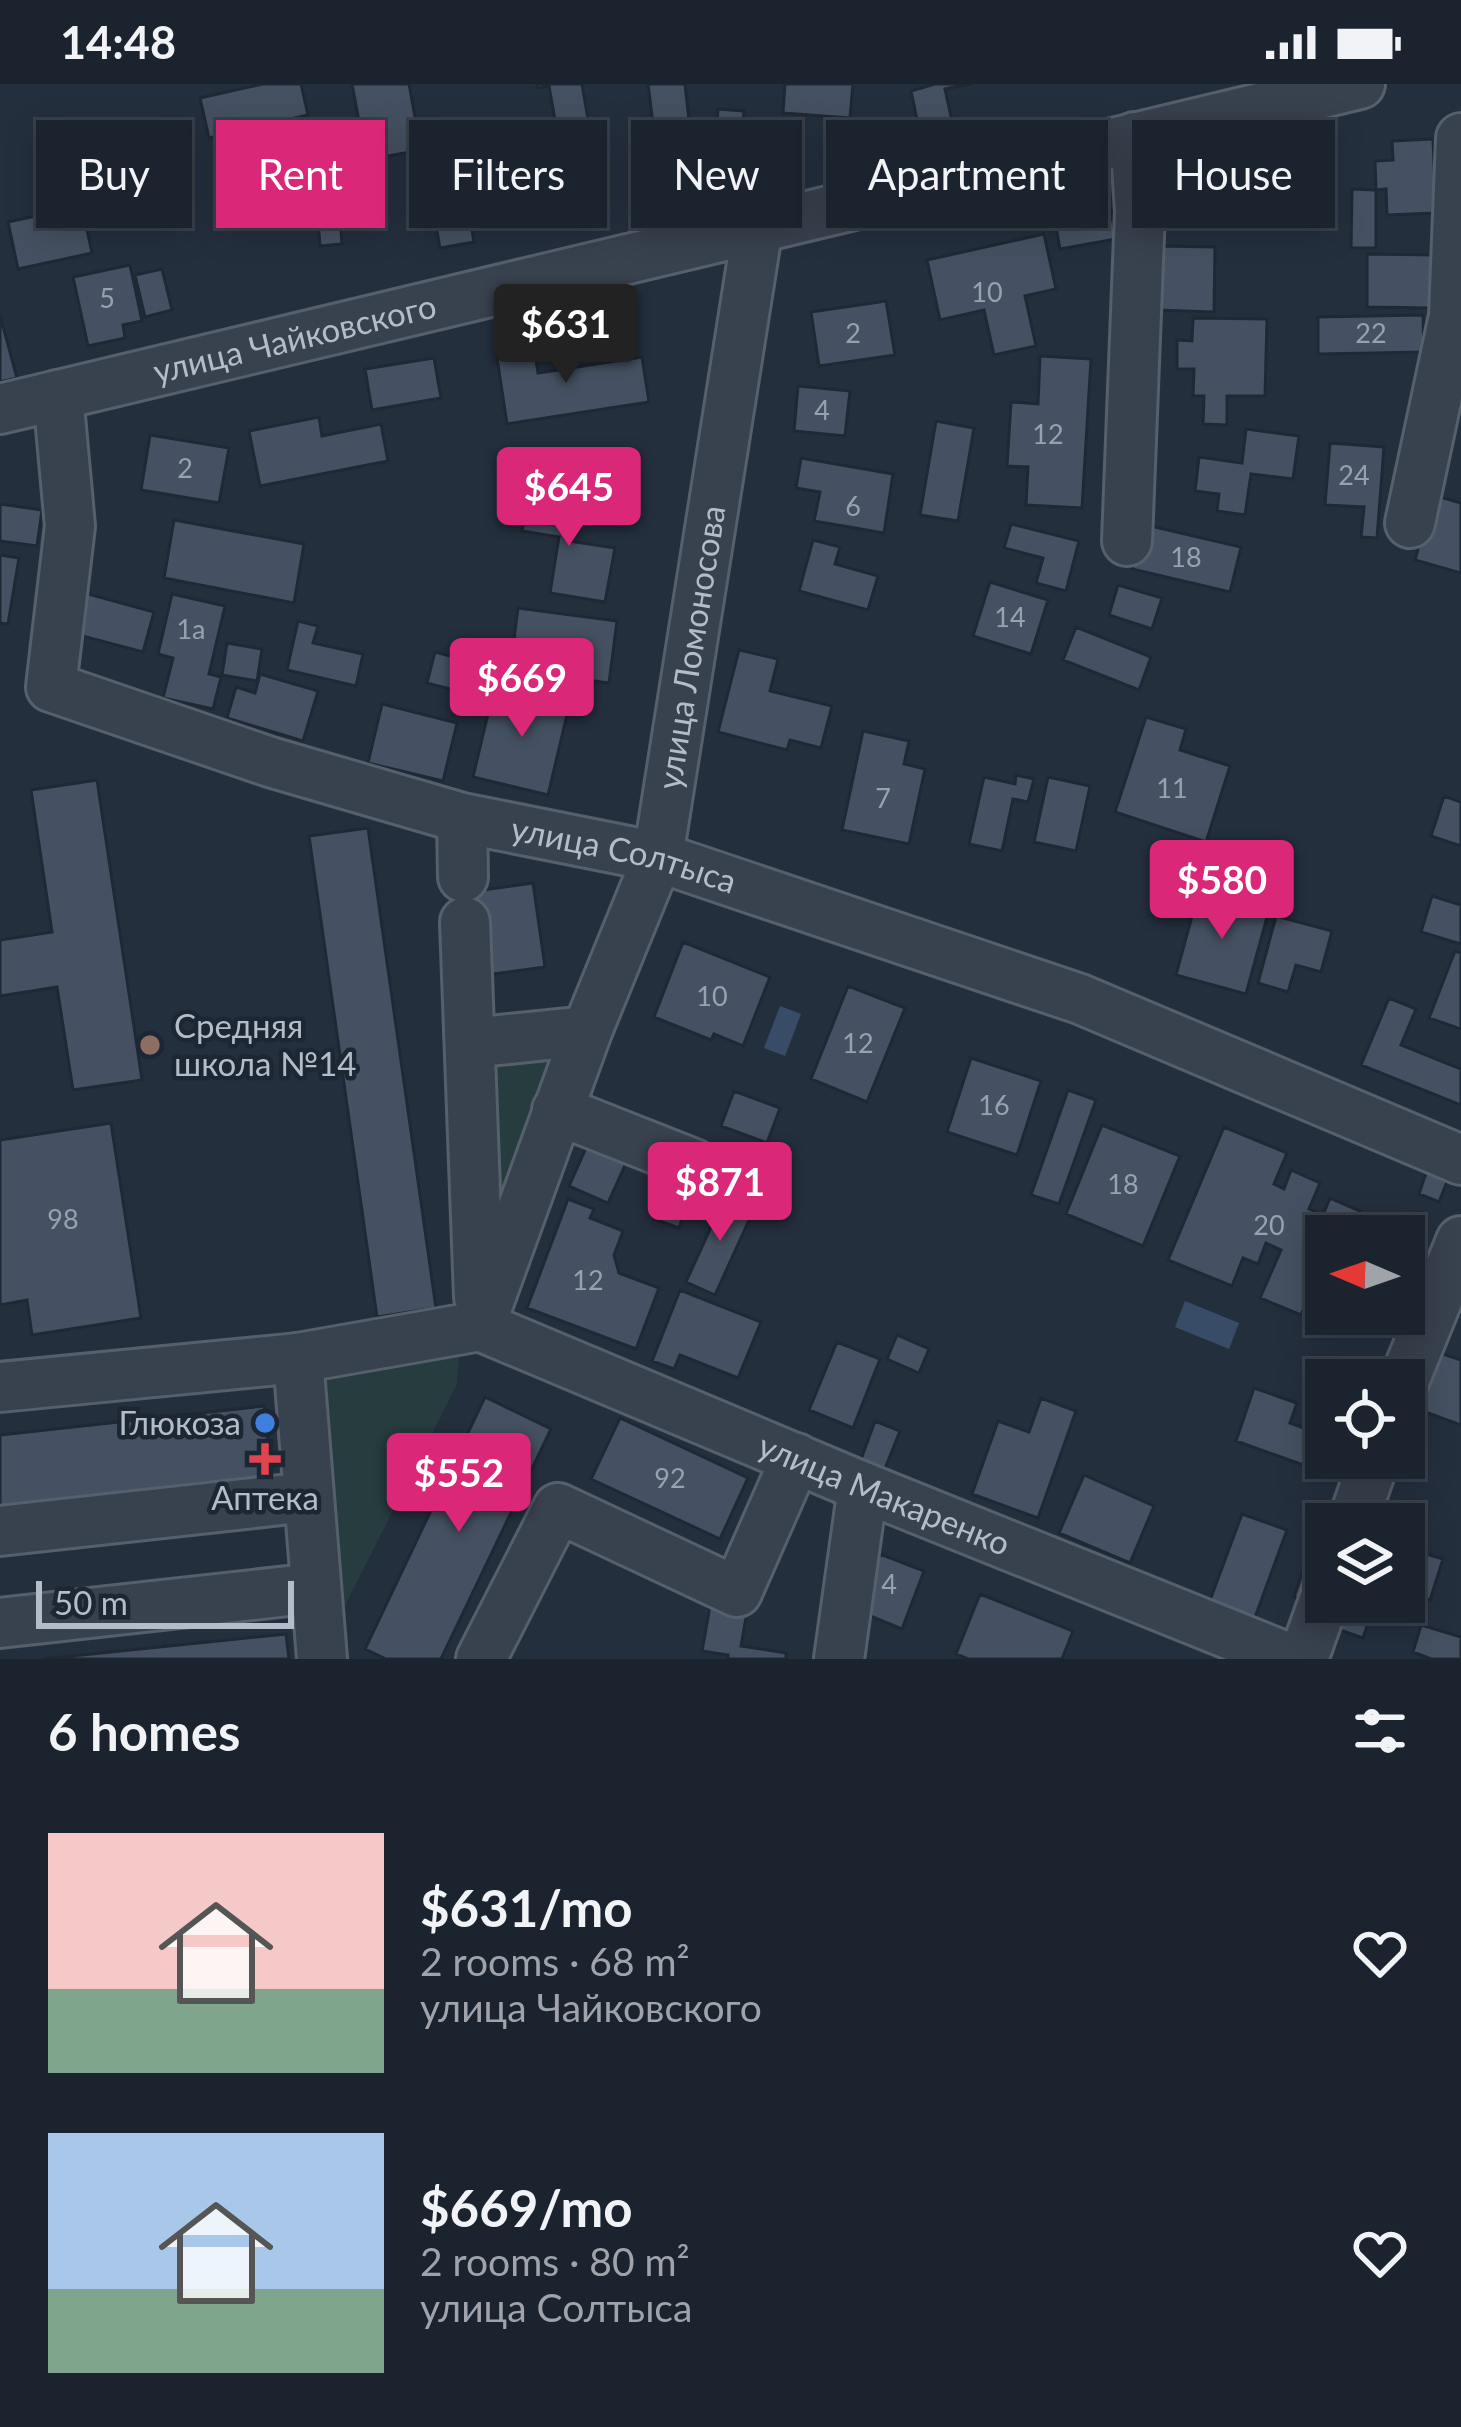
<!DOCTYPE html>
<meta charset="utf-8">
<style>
body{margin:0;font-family:Lato,sans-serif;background:#242b36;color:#f1f3f6;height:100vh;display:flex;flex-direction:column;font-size:45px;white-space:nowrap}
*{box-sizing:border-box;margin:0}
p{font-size:39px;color:#a0a4aa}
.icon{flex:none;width:66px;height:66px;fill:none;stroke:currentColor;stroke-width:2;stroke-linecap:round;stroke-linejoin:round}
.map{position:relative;height:1575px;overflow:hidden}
.sheet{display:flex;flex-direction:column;background:#1b232e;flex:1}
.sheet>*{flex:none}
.banner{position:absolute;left:36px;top:36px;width:1389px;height:108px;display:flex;gap:24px}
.needle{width:78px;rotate:272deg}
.controls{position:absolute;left:1305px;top:1131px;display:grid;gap:24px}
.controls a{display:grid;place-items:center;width:120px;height:120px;border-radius:0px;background:#1b232e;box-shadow:0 6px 30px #0003,0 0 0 3px #39404a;font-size:60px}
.scale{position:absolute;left:36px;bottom:30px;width:258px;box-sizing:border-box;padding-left:12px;border:6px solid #b4bcc9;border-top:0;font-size:33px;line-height:42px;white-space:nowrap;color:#b4bcc9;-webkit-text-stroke:9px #1d2633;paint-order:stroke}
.price{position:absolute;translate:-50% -102px;padding:0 27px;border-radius:12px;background:#db2777;color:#fff;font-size:39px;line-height:78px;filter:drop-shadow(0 3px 6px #0008)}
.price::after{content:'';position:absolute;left:50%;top:72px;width:36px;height:27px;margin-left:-18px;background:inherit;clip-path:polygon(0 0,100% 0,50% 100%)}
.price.current{background:#222;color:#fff}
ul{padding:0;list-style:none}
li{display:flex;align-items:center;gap:36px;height:300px;padding:0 48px}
li span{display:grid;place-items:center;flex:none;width:336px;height:240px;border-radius:0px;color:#555}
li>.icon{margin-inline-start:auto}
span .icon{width:144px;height:144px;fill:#fffc;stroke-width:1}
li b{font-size:51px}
h2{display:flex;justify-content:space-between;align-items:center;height:144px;padding:0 48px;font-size:51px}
.pill{padding:0 42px;border-radius:0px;background:#1b232e;box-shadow:0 6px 30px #0003,0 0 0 3px #39404a;font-size:42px;line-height:108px}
.pill.current{background:#db2777;color:#fff}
.status{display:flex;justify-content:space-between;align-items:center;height:84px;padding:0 60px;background:#1b232e;direction:ltr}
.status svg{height:33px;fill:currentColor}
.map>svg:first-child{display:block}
.green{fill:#263c3f}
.water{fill:#394c67}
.building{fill:#455162;stroke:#1f2835;stroke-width:3}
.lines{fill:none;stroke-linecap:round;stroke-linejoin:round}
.minor-casing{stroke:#565f6c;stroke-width:54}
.minor{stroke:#38414e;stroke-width:48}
.education-dot{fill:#8d6e63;stroke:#1d2633;stroke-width:4.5}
.shop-dot{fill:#3f7fe0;stroke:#1d2633;stroke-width:4.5}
.health-dot{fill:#e0444e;stroke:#1d2633;stroke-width:4.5}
.labels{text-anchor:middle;stroke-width:9;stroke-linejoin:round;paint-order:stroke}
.number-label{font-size:27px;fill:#98a1af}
.street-label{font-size:33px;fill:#b4bcc9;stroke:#1d2633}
.poi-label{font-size:33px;fill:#b4bcc9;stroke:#1d2633;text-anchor:start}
</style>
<div class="status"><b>14:48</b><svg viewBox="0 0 49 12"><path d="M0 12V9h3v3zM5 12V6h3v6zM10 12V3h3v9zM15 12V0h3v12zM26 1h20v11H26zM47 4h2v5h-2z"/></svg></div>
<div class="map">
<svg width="1461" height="1575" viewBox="0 0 1461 1575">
<rect width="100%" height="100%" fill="#242f3e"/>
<path class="green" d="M565,962L490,1168L483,971Z
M461,1246L457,1300L321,1569L298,1274Z"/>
<path class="water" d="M780,922L801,930L785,972L764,964Z
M1185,1217L1239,1239L1229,1265L1175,1243Z"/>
<path class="building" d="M263,0H301L308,31L209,54L200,14Z
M352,0H409L421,66L366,76Z
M537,0H582L594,70L562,76L549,2L537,4Z
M648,0H685L689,36L653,40Z
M785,0H853L850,34L783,29Z
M935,0H971L945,5L952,37L919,45L911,7Z
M718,25L744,27L740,85L713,83Z
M146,39L154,75L142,78L147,99L129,103L115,46Z
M491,54L501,111L467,117L474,158L440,164L422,66Z
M1433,55L1436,129L1387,131L1386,105L1376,106L1375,77L1393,76L1392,57Z
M367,56L373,132L340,135L342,160L320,162L312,60Z
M1352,105L1376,106V164H1351Z
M1109,116L1116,155L1060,165L1053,126Z
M82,122L92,169L18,185L8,138Z
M1044,150L1056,205L1025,212L1036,262L994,271L984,226L940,236L927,176Z
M1158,162L1215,163L1214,228L1156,226Z
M1367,170L1433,171V224L1367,223Z
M130,181L142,237L123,241L125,254L88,262L73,193Z
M162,185L172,226L145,233L135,191Z
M886,217L895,271L819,282L811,228Z
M0,231L17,294L0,298Z
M1423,231L1424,268L1318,270V233Z
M1193,234L1267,235L1265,312H1227V341L1203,340L1204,312H1193L1194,285H1177V256L1192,257Z
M534,261L538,289L642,273L649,318L507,340L496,267Z
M1040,272L1091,275L1082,424L1026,421L1028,383L1007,382L1011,318L1038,320Z
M434,274L441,314L372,326L365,285Z
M798,302L850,307L845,352L794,347Z
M319,333L322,352L381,340L388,377L260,402L249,347Z
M936,337L974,344L958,437L920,431Z
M1246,345L1299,352L1293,395L1251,390L1245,431L1217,427L1219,410L1195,407L1199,373L1242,379Z
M150,351L229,364L219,419L141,406Z
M1330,359L1384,363L1377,454L1361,453L1364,423L1325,421Z
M801,374L893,390L884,449L814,437L820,408L796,404Z
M529,407L577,415L569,457L615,464L605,518L550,509L559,453L522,447Z
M1433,411L1461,419V489L1415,476Z
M0,420L42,426L37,462L0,457Z
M174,436L304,460L294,519L164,494Z
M1011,440L1079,457L1066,507L1036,499L1043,474L1004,464Z
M1142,440L1241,463L1230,508L1132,485Z
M813,456L840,463L835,480L878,492L868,526L799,507Z
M0,471L19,474L8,540L0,539Z
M990,498L1048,516L1031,570L973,552Z
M1118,501L1162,514L1152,545L1109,531Z
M81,508L154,528L143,568L71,549Z
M172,510L225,522L209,590L221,593L213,625L163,614L173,574L158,570Z
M518,524L617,537L609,599L542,590L547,559L514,555Z
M298,537L318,542L313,559L363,570L356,602L287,586Z
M1076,543L1151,573L1139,606L1063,576Z
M227,559L262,565L257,597L222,591Z
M739,566L778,575L770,607L832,622L821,664L790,656L787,666L718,648Z
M435,568L484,581L476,612L427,599Z
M260,590L318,607L303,657L227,634L236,603L255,609Z
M495,600L570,618L548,711L473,693Z
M382,620L457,639L443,697L368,679Z
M1146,633L1186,645L1180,666L1230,682L1206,758L1115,728Z
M863,647L909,657L904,680L925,685L909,760L842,746Z
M1016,691L1034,695L1028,718L1013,715L1002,767L969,760L984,693L1015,700Z
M1048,693L1090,702L1076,767L1034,758Z
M97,696L142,996L73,1006L57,903L0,912V856L52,848L31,706Z
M1444,712L1461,718V762L1431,752Z
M368,744L436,1224L377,1233L309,752Z
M533,799L545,883L486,891L475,807Z
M1199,806L1269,826L1246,910L1176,891Z
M1432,812L1461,821V860L1421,848Z
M1276,832L1332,847L1321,888L1296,881L1288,908L1258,899Z
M683,858L770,893L743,962L714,950L711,956L654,933Z
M1455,867L1461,869V945L1429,934Z
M848,902L905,924L867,1018L811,995Z
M1389,914L1416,925L1401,961L1461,985V1021L1361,981Z
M971,974L1041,997L1017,1071L947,1048Z
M1068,1006L1096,1016L1059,1120L1031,1111Z
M734,1007L780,1024L767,1059L721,1042Z
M111,1039L141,1234L32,1251L27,1216L0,1221V1056Z
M1102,1041L1180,1072L1143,1162L1066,1130Z
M1224,1043L1287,1069L1274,1100L1284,1105L1291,1086L1320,1099L1309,1125L1323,1131L1330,1114L1360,1127L1350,1152H1326V1195L1318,1191L1301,1231L1260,1214L1281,1166L1266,1159L1258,1180L1243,1174L1232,1202L1168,1176Z
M591,1053L630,1070L608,1119L569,1102Z
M1427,1086L1448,1095L1439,1118L1419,1110Z
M668,1093L693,1102L679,1144L654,1135Z
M726,1110L755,1123L715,1211L686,1198Z
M568,1115L594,1125L590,1134L623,1147L614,1171L619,1189L659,1204L636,1265L527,1224Z
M680,1206L761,1238L738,1294L680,1271L674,1285L652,1277Z
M897,1251L929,1265L919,1289L887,1275Z
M837,1258L880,1275L853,1344L809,1326Z
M1437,1268L1461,1276V1341L1417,1325Z
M1254,1304L1297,1319L1290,1339L1318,1349L1306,1382L1236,1357Z
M485,1313L551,1345L441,1575H386L365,1565Z
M1041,1314L1076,1327L1038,1434L972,1410L998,1337L1029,1348Z
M264,1322L272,1394L0,1424V1351Z
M620,1334L748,1394L720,1455L591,1395Z
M875,1337L900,1347L884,1387L860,1378Z
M1084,1391L1154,1422L1130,1479L1059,1449Z
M1242,1430L1287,1446L1254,1536L1209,1519Z
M1404,1463L1443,1475L1430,1516L1416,1512L1409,1534L1381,1525L1383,1518H1404Z
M880,1470L924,1487L902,1545L858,1527Z
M1308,1472L1321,1477L1308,1517L1294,1513Z
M980,1510L1073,1547L1062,1575H968L956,1570Z
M1345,1518H1375L1363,1554L1337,1545Z
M710,1522L747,1528L741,1562L786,1569V1575H728V1571L702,1567Z
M1421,1541L1461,1553V1575H1431L1413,1568Z
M286,1550L289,1575H43L208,1558Z"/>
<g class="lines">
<g class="minor-casing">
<g id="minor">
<path id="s1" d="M58,311L70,442L51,603L270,678L462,734L658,773L1080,915L1461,1076"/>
<path id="s2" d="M0,325L1360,0"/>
<path d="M1410,439L1454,232L1461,54"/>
<path d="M1127,457L1140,127L1135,53"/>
<path d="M462,734L463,793"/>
<path d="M465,838L479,1213"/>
<path d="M470,959L587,947"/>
<path d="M557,1026L694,1080"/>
<path id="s3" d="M480,1242L587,947L658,773L758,142"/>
<path id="s4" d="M480,1242L863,1403L1291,1575"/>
<path d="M298,1274L322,1575"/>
<path d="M1404,1297L1461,1157"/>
<path d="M0,1303L298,1274L480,1242"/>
<path d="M1352,1440L1375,1374"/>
<path d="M0,1447L308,1413"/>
<path d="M0,1539L315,1504"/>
<path d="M481,1575L558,1424L737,1508L796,1374"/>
<path d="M839,1575L863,1403"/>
<path d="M1303,1575L1326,1511"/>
</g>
</g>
<use href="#minor" class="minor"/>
</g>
<circle class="education-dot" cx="150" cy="961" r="12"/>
<circle class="shop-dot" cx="265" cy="1339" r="12"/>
<path class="health-dot" d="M259 1357h12v12h12v12h-12v12h-12v-12h-12v-12h12z"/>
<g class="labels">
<g class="number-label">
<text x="987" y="218">10</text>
<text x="107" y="224">5</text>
<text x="853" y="259">2</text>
<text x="1371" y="259">22</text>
<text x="822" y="336">4</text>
<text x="1048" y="360">12</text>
<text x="185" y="394">2</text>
<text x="1354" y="401">24</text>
<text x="853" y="432">6</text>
<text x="1186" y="483">18</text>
<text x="1010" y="543">14</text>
<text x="191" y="555">1а</text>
<text x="1172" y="714">11</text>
<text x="883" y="724">7</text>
<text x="712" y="922">10</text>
<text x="858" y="969">12</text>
<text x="994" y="1031">16</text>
<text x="1123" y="1110">18</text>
<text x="63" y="1145">98</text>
<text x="1269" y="1151">20</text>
<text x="588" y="1206">12</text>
<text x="670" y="1404">92</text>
<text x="889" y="1510">4</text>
</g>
<g class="street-label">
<text dy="12" stroke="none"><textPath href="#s2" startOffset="303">улица Чайковского</textPath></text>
<text dy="12" stroke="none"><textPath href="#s3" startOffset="714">улица Ломоносова</textPath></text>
<text dy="12" stroke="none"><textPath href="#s1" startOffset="891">улица Солтыса</textPath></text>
<text dy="12" stroke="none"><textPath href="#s4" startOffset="438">улица Макаренко</textPath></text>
</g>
<g class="poi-label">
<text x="174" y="954">Средняя<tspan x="174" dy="38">школа №14</tspan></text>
<text x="241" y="1351" text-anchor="end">Глюкоза</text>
<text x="265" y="1426" text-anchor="middle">Аптека</text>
</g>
</g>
</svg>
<div class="controls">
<a><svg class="needle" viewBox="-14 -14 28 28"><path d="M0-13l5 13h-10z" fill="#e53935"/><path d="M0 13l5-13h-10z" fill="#a0a4aa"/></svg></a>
<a><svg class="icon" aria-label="locate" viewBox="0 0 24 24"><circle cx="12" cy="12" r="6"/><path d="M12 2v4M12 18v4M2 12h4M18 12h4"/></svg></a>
<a><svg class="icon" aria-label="layers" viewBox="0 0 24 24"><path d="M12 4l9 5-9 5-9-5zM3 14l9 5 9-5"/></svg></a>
</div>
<div class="scale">50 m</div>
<b class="price current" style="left:566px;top:302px">$631</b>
<b class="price" style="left:569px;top:465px">$645</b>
<b class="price" style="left:522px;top:656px">$669</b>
<b class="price" style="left:1222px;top:858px">$580</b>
<b class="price" style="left:720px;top:1160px">$871</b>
<b class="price" style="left:459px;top:1451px">$552</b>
<div class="banner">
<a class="pill">Buy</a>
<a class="pill current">Rent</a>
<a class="pill">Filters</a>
<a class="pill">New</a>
<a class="pill">Apartment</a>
<a class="pill">House</a>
</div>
</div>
<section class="sheet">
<h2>6 homes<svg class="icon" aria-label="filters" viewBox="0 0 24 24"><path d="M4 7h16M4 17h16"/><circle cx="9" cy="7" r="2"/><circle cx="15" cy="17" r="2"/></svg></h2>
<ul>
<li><span style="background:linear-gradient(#f6c9c9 65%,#7fa58c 0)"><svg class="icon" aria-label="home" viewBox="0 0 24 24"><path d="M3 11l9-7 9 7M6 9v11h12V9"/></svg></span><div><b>$631/mo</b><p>2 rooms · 68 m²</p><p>улица Чайковского</p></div><svg class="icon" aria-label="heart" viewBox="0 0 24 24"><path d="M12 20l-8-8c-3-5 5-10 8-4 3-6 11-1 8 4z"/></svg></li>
<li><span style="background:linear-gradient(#a9c7e8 65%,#7fa58c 0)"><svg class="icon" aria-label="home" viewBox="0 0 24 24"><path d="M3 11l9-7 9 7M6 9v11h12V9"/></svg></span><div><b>$669/mo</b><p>2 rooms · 80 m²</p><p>улица Солтыса</p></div><svg class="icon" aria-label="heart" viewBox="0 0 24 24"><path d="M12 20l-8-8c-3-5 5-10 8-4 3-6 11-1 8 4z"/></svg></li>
</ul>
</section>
